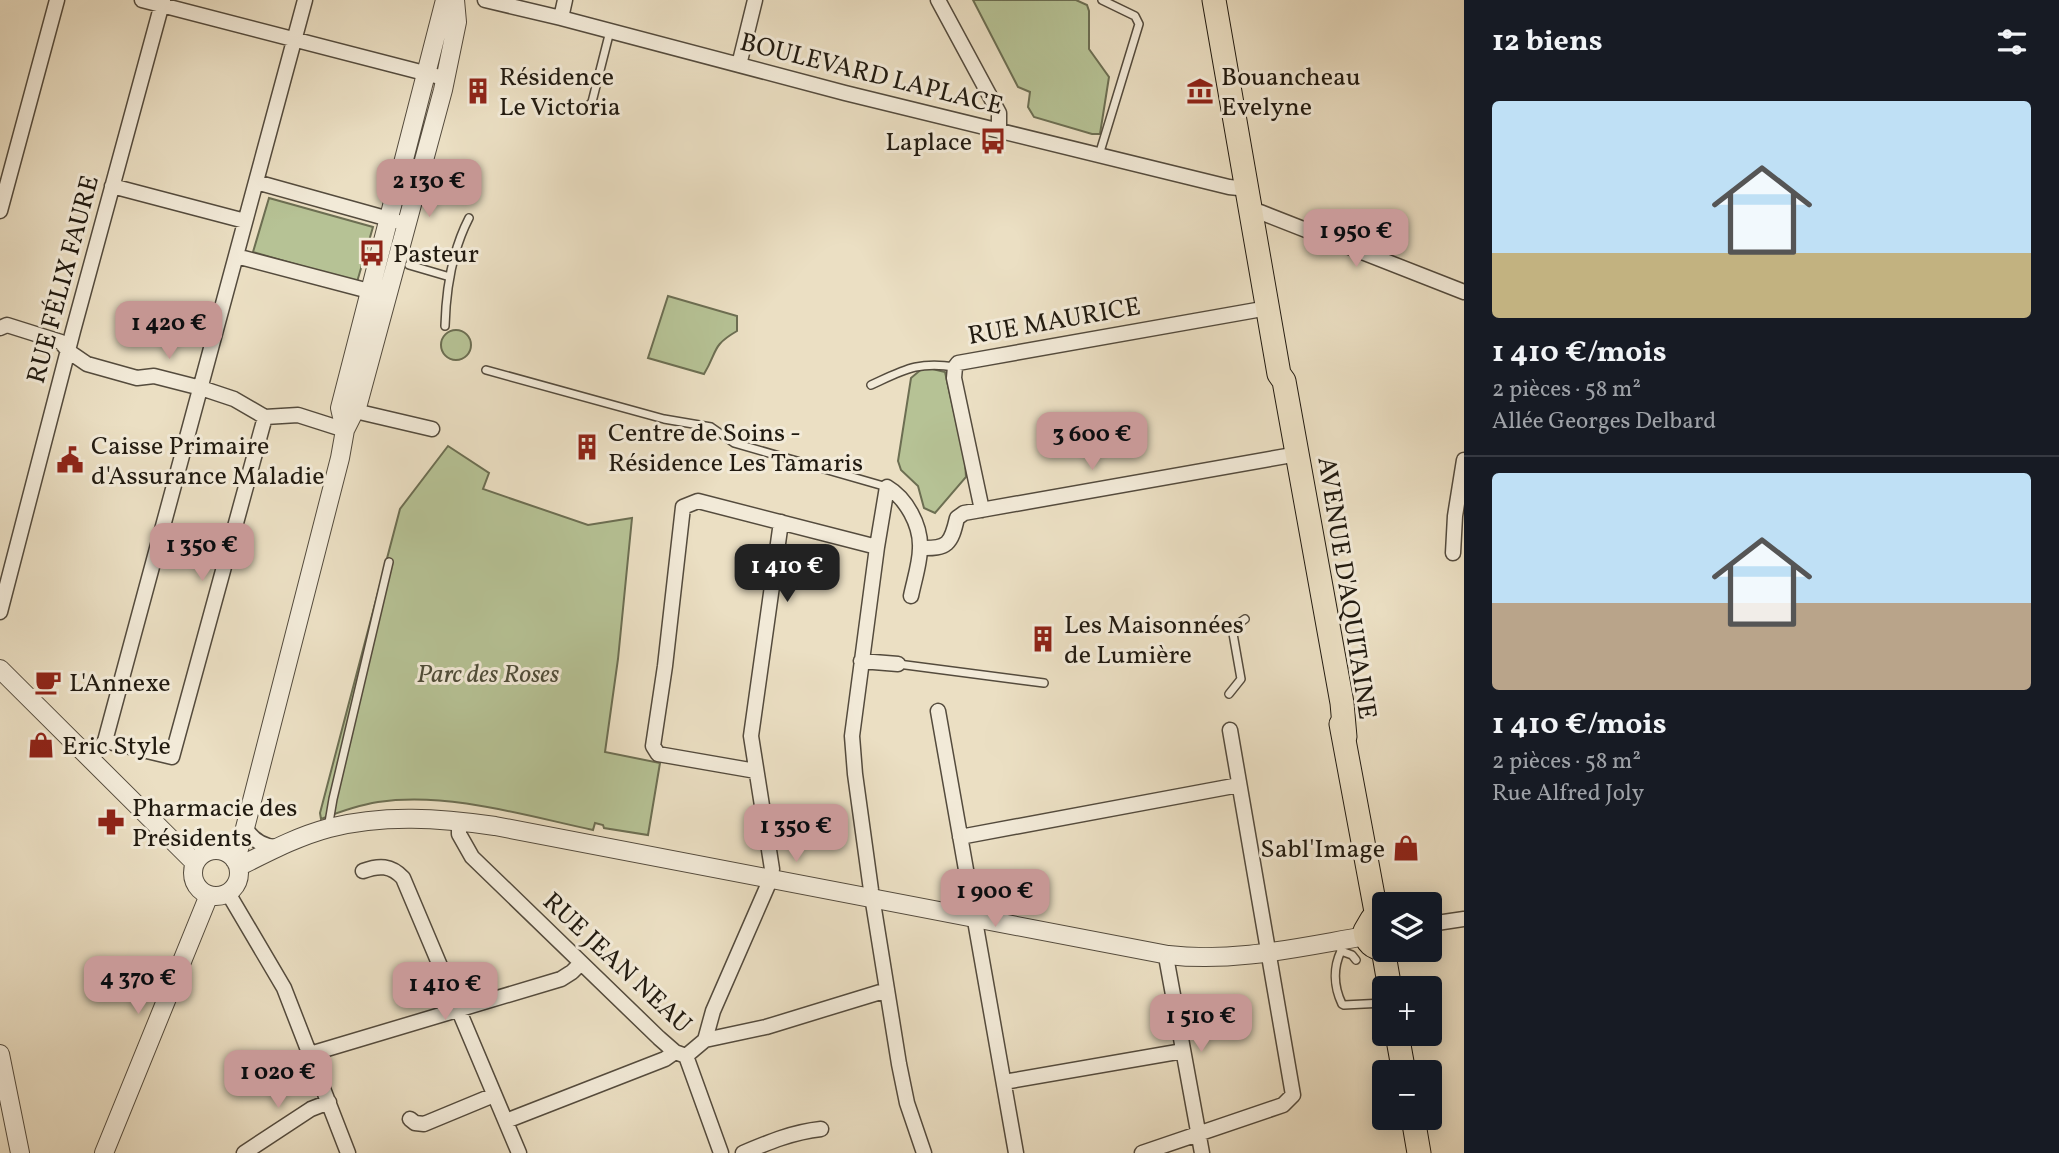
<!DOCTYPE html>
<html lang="fr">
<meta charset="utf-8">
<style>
body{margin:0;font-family:Vollkorn,serif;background:#20242c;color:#f1f3f6;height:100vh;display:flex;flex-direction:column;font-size:26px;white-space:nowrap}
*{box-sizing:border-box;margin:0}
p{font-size:23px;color:#9ea1a6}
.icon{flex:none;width:38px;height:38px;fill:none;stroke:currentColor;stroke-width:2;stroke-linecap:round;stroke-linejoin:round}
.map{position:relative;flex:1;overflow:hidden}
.side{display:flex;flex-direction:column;background:#171b24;width:595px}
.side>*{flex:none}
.buttons{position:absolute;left:1372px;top:892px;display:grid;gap:14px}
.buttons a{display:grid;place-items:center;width:70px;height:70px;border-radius:7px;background:#171b24;box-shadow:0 4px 18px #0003;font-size:35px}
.price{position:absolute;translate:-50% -60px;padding:0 16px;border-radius:14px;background:#c59692;color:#111;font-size:23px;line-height:46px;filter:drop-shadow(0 2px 4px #0008)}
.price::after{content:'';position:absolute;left:50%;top:42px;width:21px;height:16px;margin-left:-10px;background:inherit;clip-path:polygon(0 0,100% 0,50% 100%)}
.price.current{background:#222;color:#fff}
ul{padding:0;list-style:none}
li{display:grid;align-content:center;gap:14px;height:371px;padding:0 28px}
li+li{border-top:2px solid #363941}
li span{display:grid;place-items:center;height:217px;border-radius:7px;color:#555}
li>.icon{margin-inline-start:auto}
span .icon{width:126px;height:126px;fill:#fffc;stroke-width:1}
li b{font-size:30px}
h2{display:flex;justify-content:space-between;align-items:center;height:84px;padding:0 28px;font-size:30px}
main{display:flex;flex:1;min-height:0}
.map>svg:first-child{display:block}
.green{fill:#b6c295;stroke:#6c6e52;stroke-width:2}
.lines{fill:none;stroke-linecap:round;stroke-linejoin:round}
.service-casing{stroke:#544b3d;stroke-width:10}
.minor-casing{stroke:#544b3d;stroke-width:17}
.tertiary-casing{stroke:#544b3d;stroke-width:20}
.primary-casing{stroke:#211a10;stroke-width:25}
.service{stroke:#f2ead8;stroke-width:7}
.minor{stroke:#f2ead8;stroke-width:14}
.tertiary{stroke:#f2ead8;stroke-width:18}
.primary{stroke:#ebdfc3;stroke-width:23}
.labels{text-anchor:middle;stroke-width:6;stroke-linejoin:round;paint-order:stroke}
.street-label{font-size:26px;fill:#211a10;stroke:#f2ead8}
.poi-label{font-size:26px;fill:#211a10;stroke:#f2ead8;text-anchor:start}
.park-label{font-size:26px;font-style:italic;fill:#4e4c38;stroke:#f2ead8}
</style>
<main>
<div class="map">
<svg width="1464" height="1153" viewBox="0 0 1464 1153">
<rect width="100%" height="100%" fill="#ebdfc3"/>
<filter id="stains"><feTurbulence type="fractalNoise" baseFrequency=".00286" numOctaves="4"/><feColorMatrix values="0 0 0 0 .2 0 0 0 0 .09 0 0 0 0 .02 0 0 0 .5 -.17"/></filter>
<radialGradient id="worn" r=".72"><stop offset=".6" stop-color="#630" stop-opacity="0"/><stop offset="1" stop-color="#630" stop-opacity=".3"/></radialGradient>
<path class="green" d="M973,0H1076L1087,5L1089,11V49L1109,77L1100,134H1092L1034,117L1028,107L1030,92L1018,87Z
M269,198L373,227L357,282L253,252Z
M668,296L737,316V331C711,346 718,351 704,374L648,358Z
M441 345a15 15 0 1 1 30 0a15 15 0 1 1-30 0Z
M924,367L945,372L965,461L966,477L935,513L924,508L918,486L901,470L898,461L911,378Z
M448,446L489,473L483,489L588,525L632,518L618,659L605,752L660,763L648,835L604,828L603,825L595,823L593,830C523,815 449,792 378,802C359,805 339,812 321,819L320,813L400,509Z"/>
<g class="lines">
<g class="service-casing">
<path id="service" d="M580,108H586L592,102L610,31
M1099,155L1139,24L1135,16L1102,0
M409,265L450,277
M445,326C446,289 452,251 469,218
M486,370L664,419L711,427L734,443L887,487
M871,385C904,370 918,361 955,367
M898,664L1044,683
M1229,694L1241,679L1232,628L1245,619
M328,828L333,799L389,562
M1338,942L1341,951C1333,968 1334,987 1342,1004L1344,1005L1384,1003
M1341,951L1352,955L1356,960"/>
</g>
<g class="minor-casing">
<path id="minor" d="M142,0L436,76
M485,0L561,18L845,93L1229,187L1248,189
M938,0L999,113V131
M561,18L565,0
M739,65L755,0
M256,182L396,221
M112,186L245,221
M0,211L57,0
M1252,213L1260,212L1464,292
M236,256L369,291
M0,328L7,325L61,342L68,351L87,364L137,378L154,376L201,388L234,399L265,417L298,415L345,430
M355,411L432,429
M982,510L954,378L955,367L958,363L1268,308
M920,548C948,549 951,544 957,518L964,513L1298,454
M1453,553L1455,516L1464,460
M911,596C914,581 920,563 920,548C921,525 906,498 887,487L877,547L852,736L855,774L871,890L899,1064L907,1103L924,1153
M0,612L73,331L163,0
M861,661L898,664
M938,711L1016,1153
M105,741L172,757L265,417
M91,758L105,741L305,0
M756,771L658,754L653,746L665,666L683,507L698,501L877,547
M459,821V834L472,857L659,1038L675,1052L686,1056
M245,828C253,840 263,847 277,847
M960,837L1239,785
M363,871C379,865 391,865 403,878L519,1153
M228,893L284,988L348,1153
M1430,924L1464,919
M1168,955L1167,962L1202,1153
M705,1040L766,1027L887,990
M310,1054L561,979L572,972L581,963
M686,1056L705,1040L713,1011L768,885L772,869L751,736L781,522
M686,1056L721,1153
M1004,1082L1183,1051
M410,1119L415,1123L424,1124L494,1095
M506,1121L665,1059L675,1052
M244,1153L311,1109L329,1102
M743,1153C769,1142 793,1132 821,1129
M1142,1153L1283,1105L1293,1095L1230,730"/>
</g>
<g class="tertiary-casing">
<path id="tertiary" d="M345,430L340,408L445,0
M0,669L190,858L196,861
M193 873a23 23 0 1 1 46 0a23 23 0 1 1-46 0Z
M234,859L239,849L245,828L340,458L345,430L358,404L443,90L457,22L455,0
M237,864H244C272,850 299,836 329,828C384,814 440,818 495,826L1168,955C1234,963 1300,947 1366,936
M0,1054L20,1153
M104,1153L209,895"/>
</g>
<g class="primary-casing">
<path id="primary" d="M1214,0L1279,374L1284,381L1342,703L1345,737
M1341,724L1377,917
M1384,917L1372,919L1365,931C1366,942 1373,949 1384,948
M1383,949L1390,989
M1397,1034L1404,1073
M1413,1118L1419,1153"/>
</g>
<use href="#service" class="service"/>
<use href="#minor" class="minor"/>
<use href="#tertiary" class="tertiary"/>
<use href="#primary" class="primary"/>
</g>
<defs>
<g id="building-bare" transform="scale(2.1)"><path d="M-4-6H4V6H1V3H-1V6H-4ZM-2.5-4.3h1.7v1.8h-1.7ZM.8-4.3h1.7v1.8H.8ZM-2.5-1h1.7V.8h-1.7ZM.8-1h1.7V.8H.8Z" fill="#8f2418" stroke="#f2ead8" stroke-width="2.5" paint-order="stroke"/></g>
<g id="museum-bare" transform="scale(2.1)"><path d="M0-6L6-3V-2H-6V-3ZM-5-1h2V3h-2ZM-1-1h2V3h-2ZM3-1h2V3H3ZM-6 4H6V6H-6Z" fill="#8f2418" stroke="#f2ead8" stroke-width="2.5" paint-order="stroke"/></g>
<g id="bus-bare" transform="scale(2.1)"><path d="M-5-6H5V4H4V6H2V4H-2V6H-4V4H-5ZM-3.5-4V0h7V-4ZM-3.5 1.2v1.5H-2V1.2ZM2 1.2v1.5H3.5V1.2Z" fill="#8f2418" stroke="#f2ead8" stroke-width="2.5" paint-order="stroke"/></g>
<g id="civic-bare" transform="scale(2.1)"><path d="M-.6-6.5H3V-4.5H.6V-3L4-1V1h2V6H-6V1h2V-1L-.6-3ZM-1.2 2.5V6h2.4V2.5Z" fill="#8f2418" stroke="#f2ead8" stroke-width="2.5" paint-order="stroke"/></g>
<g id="cafe-bare" transform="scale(2.1)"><path d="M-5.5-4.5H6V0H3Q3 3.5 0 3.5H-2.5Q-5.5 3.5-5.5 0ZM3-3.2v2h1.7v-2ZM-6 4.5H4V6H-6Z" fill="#8f2418" stroke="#f2ead8" stroke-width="2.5" paint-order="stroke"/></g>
<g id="shop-bare" transform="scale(2.1)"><path d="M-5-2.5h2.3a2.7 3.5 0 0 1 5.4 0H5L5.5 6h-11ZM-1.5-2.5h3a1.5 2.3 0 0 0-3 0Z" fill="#8f2418" stroke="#f2ead8" stroke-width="2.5" paint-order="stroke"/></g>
<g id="pharmacy-bare" transform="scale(2.1)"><path d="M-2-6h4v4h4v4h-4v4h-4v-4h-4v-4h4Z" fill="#8f2418" stroke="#f2ead8" stroke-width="2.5" paint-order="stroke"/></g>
</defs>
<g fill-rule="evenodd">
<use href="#building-bare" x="478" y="91"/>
<use href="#museum-bare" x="1200" y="91"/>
<use href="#bus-bare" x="993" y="141"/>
<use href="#bus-bare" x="372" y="253"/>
<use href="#building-bare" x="587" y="447"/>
<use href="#civic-bare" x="70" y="460"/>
<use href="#building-bare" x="1043" y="639"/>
<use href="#cafe-bare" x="48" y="682"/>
<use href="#shop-bare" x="41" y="745"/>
<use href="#pharmacy-bare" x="111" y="822"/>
<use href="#shop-bare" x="1406" y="848"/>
</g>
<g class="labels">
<g class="street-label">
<text transform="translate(872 73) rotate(14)" y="9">BOULEVARD LAPLACE</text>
<text transform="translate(62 279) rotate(-75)" y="9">RUE FÉLIX FAURE</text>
<text transform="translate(1054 320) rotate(-10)" y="9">RUE MAURICE</text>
<text transform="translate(1348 588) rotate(81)" y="9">AVENUE D'AQUITAINE</text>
<text transform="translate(618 962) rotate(43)" y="9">RUE JEAN NEAU</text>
</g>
<g class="poi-label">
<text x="499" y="85">Résidence<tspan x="499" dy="30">Le Victoria</tspan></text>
<text x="1221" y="85">Bouancheau<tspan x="1221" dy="30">Evelyne</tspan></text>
<text x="972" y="150" text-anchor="end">Laplace</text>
<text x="393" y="262">Pasteur</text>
<text x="608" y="441">Centre de Soins -<tspan x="608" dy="30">Résidence Les Tamaris</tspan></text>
<text x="91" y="454">Caisse Primaire<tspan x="91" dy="30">d'Assurance Maladie</tspan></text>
<text x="1064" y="633">Les Maisonnées<tspan x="1064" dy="30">de Lumière</tspan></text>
<text x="69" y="691">L'Annexe</text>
<text x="62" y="754">Eric Style</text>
<text x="132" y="816">Pharmacie des<tspan x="132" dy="30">Présidents</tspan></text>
<text x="1385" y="857" text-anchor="end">Sabl'Image</text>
</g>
<g class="park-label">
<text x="488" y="682">Parc des Roses</text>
</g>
</g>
<rect width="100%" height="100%" filter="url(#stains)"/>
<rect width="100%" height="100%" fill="url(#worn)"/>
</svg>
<div class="buttons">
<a><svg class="icon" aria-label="layers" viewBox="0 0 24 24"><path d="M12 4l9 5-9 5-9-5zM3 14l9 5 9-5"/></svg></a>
<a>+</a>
<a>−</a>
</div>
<b class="price" style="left:429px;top:219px">2 130 €</b>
<b class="price" style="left:1356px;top:269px">1 950 €</b>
<b class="price" style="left:169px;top:361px">1 420 €</b>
<b class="price" style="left:1092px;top:472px">3 600 €</b>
<b class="price" style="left:202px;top:583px">1 350 €</b>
<b class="price current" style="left:787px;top:604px">1 410 €</b>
<b class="price" style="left:796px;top:864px">1 350 €</b>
<b class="price" style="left:995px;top:929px">1 900 €</b>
<b class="price" style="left:138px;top:1016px">4 370 €</b>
<b class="price" style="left:445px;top:1022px">1 410 €</b>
<b class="price" style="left:1201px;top:1054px">1 510 €</b>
<b class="price" style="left:278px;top:1110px">1 020 €</b>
</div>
<section class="side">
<h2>12 biens<svg class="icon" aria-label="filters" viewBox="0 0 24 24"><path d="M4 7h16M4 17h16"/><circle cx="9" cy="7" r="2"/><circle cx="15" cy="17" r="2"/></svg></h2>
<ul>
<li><span style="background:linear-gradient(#bfe0f5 70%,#c2b280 0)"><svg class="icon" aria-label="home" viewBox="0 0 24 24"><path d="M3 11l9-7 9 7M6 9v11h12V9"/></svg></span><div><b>1 410 €/mois</b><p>2 pièces · 58 m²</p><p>Allée Georges Delbard</p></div></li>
<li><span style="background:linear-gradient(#bfe0f5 60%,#b9a48a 0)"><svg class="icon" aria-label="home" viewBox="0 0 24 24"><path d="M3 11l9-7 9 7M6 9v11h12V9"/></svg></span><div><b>1 410 €/mois</b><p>2 pièces · 58 m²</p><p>Rue Alfred Joly</p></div></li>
</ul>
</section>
</main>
